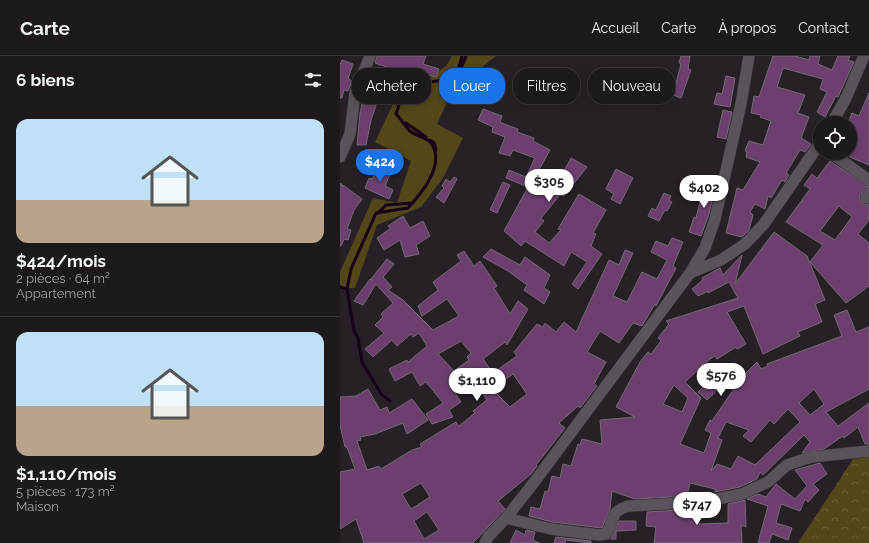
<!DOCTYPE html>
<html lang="fr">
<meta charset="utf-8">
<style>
body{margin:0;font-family:Raleway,sans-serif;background:#2a262a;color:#f1f3f6;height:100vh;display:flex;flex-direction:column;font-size:15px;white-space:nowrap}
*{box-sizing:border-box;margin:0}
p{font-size:13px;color:#a0a0a4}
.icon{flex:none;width:22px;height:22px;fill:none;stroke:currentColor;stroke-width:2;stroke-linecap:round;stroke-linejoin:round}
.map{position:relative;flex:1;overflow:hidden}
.panel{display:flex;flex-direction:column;background:#1d191d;width:340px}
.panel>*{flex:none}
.guide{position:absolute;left:12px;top:12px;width:380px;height:36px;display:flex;gap:8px}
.tools{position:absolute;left:473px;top:60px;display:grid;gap:8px}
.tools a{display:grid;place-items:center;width:44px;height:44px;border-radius:50%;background:#1d191d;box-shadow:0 2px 6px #0003,0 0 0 1px #3b383b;font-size:20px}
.price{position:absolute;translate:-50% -34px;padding:0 9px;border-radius:14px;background:#fff;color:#222;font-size:13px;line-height:26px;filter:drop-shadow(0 1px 2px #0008)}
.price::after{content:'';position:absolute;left:50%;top:24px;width:12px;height:9px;margin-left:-6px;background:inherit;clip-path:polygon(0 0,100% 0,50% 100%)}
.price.on{background:#1a73e8;color:#fff}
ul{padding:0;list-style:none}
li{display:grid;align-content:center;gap:8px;height:212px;padding:0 16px}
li+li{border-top:1px solid #3b383b}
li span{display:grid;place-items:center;height:124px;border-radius:12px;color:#555}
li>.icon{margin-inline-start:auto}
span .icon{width:72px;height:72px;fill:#fffc;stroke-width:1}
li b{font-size:17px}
h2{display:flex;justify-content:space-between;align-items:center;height:48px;padding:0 16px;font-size:17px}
.tag{padding:0 14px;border-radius:16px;background:#1d191d;box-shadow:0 2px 6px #0003,0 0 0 1px #3b383b;font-size:14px;line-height:36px}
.tag.on{background:#1a73e8;color:#fff}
header{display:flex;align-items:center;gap:24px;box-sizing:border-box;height:56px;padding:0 20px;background:#1d191d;border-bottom:1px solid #3b383b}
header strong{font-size:19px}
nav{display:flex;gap:22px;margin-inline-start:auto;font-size:14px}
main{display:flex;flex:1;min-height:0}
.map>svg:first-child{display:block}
.grass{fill:#534618}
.forest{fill:url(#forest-crowns)}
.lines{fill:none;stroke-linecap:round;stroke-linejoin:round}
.stream{stroke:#170019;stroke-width:3}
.building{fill:#6c3f6e;stroke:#736b73;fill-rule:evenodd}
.minor-casing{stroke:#443e44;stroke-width:12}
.minor{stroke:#5b535b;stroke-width:11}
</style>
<header>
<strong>Carte</strong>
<nav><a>Accueil</a><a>Carte</a><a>À propos</a><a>Contact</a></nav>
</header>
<main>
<section class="panel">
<h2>6 biens<svg class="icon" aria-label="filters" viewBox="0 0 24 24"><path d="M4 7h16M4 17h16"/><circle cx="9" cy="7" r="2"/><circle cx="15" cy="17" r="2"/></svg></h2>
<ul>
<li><span style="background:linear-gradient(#bfe0f5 65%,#b9a48a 0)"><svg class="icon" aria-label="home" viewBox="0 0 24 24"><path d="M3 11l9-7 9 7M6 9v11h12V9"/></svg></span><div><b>$424/mois</b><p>2 pièces · 64 m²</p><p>Appartement</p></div></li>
<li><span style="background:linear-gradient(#bfe0f5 60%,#b9a48a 0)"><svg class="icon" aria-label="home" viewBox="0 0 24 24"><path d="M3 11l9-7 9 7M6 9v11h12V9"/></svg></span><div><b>$1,110/mois</b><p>5 pièces · 173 m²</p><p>Maison</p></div></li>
</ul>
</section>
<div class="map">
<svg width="529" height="487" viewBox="0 0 529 487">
<defs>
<pattern id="forest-crowns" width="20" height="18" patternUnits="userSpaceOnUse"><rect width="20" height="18" fill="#534618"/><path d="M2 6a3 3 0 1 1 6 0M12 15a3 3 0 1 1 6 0" fill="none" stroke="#6c613a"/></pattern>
</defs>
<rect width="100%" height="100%" fill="#272127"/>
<path class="grass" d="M112,0H156L112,35L97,68L123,82L103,122L81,151L37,169L15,232H0V216L33,142L57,147L71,105L35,86L54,46L106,10Z"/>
<path class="forest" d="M529,401V487H458L513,403Z"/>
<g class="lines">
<path class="stream" d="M107,23L117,18L122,0
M66,67L86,81
M90,84L94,87L96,94
M38,157L46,149L73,147
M0,231L7,233
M50,345L41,338L22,306L18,282L14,275L7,233L11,213L36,157L68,152C82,137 106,108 91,87C86,81 76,80 70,75C65,70 61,63 56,58L62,40C69,36 76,30 84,28C110,19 114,32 126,0"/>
</g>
<path class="building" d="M37,0H86L83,8L99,13L96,21L75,15L73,21L65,19L58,36L48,32L55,14L35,7Z
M341,0H350L348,13L351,14L341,42L333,39L341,8L339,7Z
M433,0H455L469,4L470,0H480L478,8L492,14L498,0H510L508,4L514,6L498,41L496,40L485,61L477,56L487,36L480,33L483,23L443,12L437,31L465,39L458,57L469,61L461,82L471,88L465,96L460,94L446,117L449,119L445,126L442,124L431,142L428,140L425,153L415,148L410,156L413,159L409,174L402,181L386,177L397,132L403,134L420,106L406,101L407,96L405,95L409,85L423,89L431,65L420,61L421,59L411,57L414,40L419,41Z
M2,4L13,8L8,23L12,25L8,35L4,34L2,42H0V9Z
M386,20L395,22L390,51L374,48L377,37L382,38Z
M34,29L40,31L38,37L40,38L31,64L26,89H17L20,57L22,48L26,49Z
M135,29L146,37L141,45L130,38Z
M529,37V109L510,101V62L512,57L519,60Z
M143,53L162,60L160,66L164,68L178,73L177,76L194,82L193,85L210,94L195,121L214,134L231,102L247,111L224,140L220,139L201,162L204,165L195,176L209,187L221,174L218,173L239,138L266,154L253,177L256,178L251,190L262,198L238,233L232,228L247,206L231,196L224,210L185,185L181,190L164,175L188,131L166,122L169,114L186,121L195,102L173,94L170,100L159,97L165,81L152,76L153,71L138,64Z
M383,54L392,56L386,83L377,81Z
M490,105L529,131L524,134L519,141L522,147L529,148V164L518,178L529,187V230L506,247L470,206L483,189L446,166L470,133L464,129L472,118L477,122ZM499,150L512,161L495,184L480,175Z
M38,111L51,116L45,130L53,134L49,143L25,132L29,122L32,123Z
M276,113L293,122L280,148L271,143L274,138L266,133Z
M114,121L117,123L104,147L96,141L104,132L102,130L106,123L110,126Z
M366,123L376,126L369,158L361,180L349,176L354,161L356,162Z
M163,126L170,129L157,157L150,154Z
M0,127L22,143L14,154L7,173L11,174L8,184L4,183L1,190H0Z
M324,137L331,140L329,144L332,146L327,155L325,154L319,165L308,160L312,152L316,154Z
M63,160L70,172L83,165L90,180L76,189L79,198L65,201L60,184L44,194L37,182L51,172L48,170Z
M434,176L467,200L485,244L475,248L482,266L458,276L460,280L423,298L404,250L387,256L406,288L397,293L396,291L377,303L375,300L357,312L359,313L345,326L361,342L340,388L364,397L371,377L365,374L370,364L372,365L402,321L417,306L421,313L428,310L427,308L502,280L494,259L507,254L516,276L529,271V333L486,356L498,370L529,347V388H525L518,371L504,382L503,380L484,393L462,397L470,386L464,379L423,419L420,416L417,423L400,431L375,436V433L350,427L347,440L295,443L272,435L270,453L262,472L212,466L189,460L191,451L200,453L205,435L208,436L212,420L220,422L223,408L231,410L238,388L240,389L242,383L262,388L260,364L295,361L276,351L300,306L308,296L311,298L321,285L318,282L329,268L326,265L398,242L389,226L368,237V235L358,240L352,233L363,224L362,222L380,212L383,219L402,199L395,228ZM334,329L348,342L342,356L323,348ZM474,333L484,348L470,359L459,347ZM448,353L460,366L415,409L398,400L391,413L377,408L371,415L382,384L378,382L386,366L409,374L403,380L411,386L430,364L434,368Z
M332,182L343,186L333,210L336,212L316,250L315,248L302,270L293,267L279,287L260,275L247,296L266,306L254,328L257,330L240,352L238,350L219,367L225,372L196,409L197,410L191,418L158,445L165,453L133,487H24L16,463L0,473V416L15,413L7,391H5L0,369V341L16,340L28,333L40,354L47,351L49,357L72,343L88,364L67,378L63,367L35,378L20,381L21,384L17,385L27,414L39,410L41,413L72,394L82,391L80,388L116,366L119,370L135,357L133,355L147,344L131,321L113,334L121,346L109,354L113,361L92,368L86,358L103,347L86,326L80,330L72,316L55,325L49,313L67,304L68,306L87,290L79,277L73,281L71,278L57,290L52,284L33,301L25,293L44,277L35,269L43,261L41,258L53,247L36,228L23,249L14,245L30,223L33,225L31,223L47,203L54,208L43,221L52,231L48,234L63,244L93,274L119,260L107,243L82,260L78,250L98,234L93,226L121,205L117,199L124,195L134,210L140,205L157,230L154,232L170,258L178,245L188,253L167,289L165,286L143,303L153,317L177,300L174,296L197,268L203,271L205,267L216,276L224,266L236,276L269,204L279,209L285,194L293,197L273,240L287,246L302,216L317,223L327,204L311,196L316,185L328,190ZM121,285L131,297L127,301L129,304L114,315L98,298ZM173,318L187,338L170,351L152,333ZM81,427L90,441L71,453L62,438ZM87,456L99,474L84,483L74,465Z
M151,193L180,209L185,201L210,219L204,232L210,236L204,248L184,234L187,229L168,215L143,201Z
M380,315L388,324L367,344L358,336Z
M480,407L487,418L473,428L479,434L468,446L465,443L460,455L441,448L436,467L452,472L448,484L432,478L429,487H418L428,450L407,443L418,438L426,441L436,428L455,443L467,430L455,414Z
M405,444L406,471L401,469L402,487H314L316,471L306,470L307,456L358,453L359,468L388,467V448Z
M279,465H296V474L276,475V483H271Z
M176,474L185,479L186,474L195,476L193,484L199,487H170Z
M216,481L251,485V487L226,484L225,487H214Z"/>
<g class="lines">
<g class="minor-casing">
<path id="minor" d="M492,67L506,42L524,0
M491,97L529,124
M0,101L10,78L15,37L30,0
M526,142L529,138
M350,217L381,204L405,188L424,168L480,87
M166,462L211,473L259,479L266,478C276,464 268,456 289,450L363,446L402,438L428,426L447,409L471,401L529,395
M145,487L148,481L166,462L192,429L350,217L365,192L375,163L401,48L409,0"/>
</g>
<use href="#minor" class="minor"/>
</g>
</svg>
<div class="tools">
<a><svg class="icon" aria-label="locate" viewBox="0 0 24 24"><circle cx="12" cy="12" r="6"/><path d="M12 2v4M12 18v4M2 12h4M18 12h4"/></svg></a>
</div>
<b class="price on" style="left:40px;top:127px">$424</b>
<b class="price" style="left:209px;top:147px">$305</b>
<b class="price" style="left:364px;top:153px">$402</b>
<b class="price" style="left:381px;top:341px">$576</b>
<b class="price" style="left:137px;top:346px">$1,110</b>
<b class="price" style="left:357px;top:470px">$747</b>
<div class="guide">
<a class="tag">Acheter</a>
<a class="tag on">Louer</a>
<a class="tag">Filtres</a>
<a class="tag">Nouveau</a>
</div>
</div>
</main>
